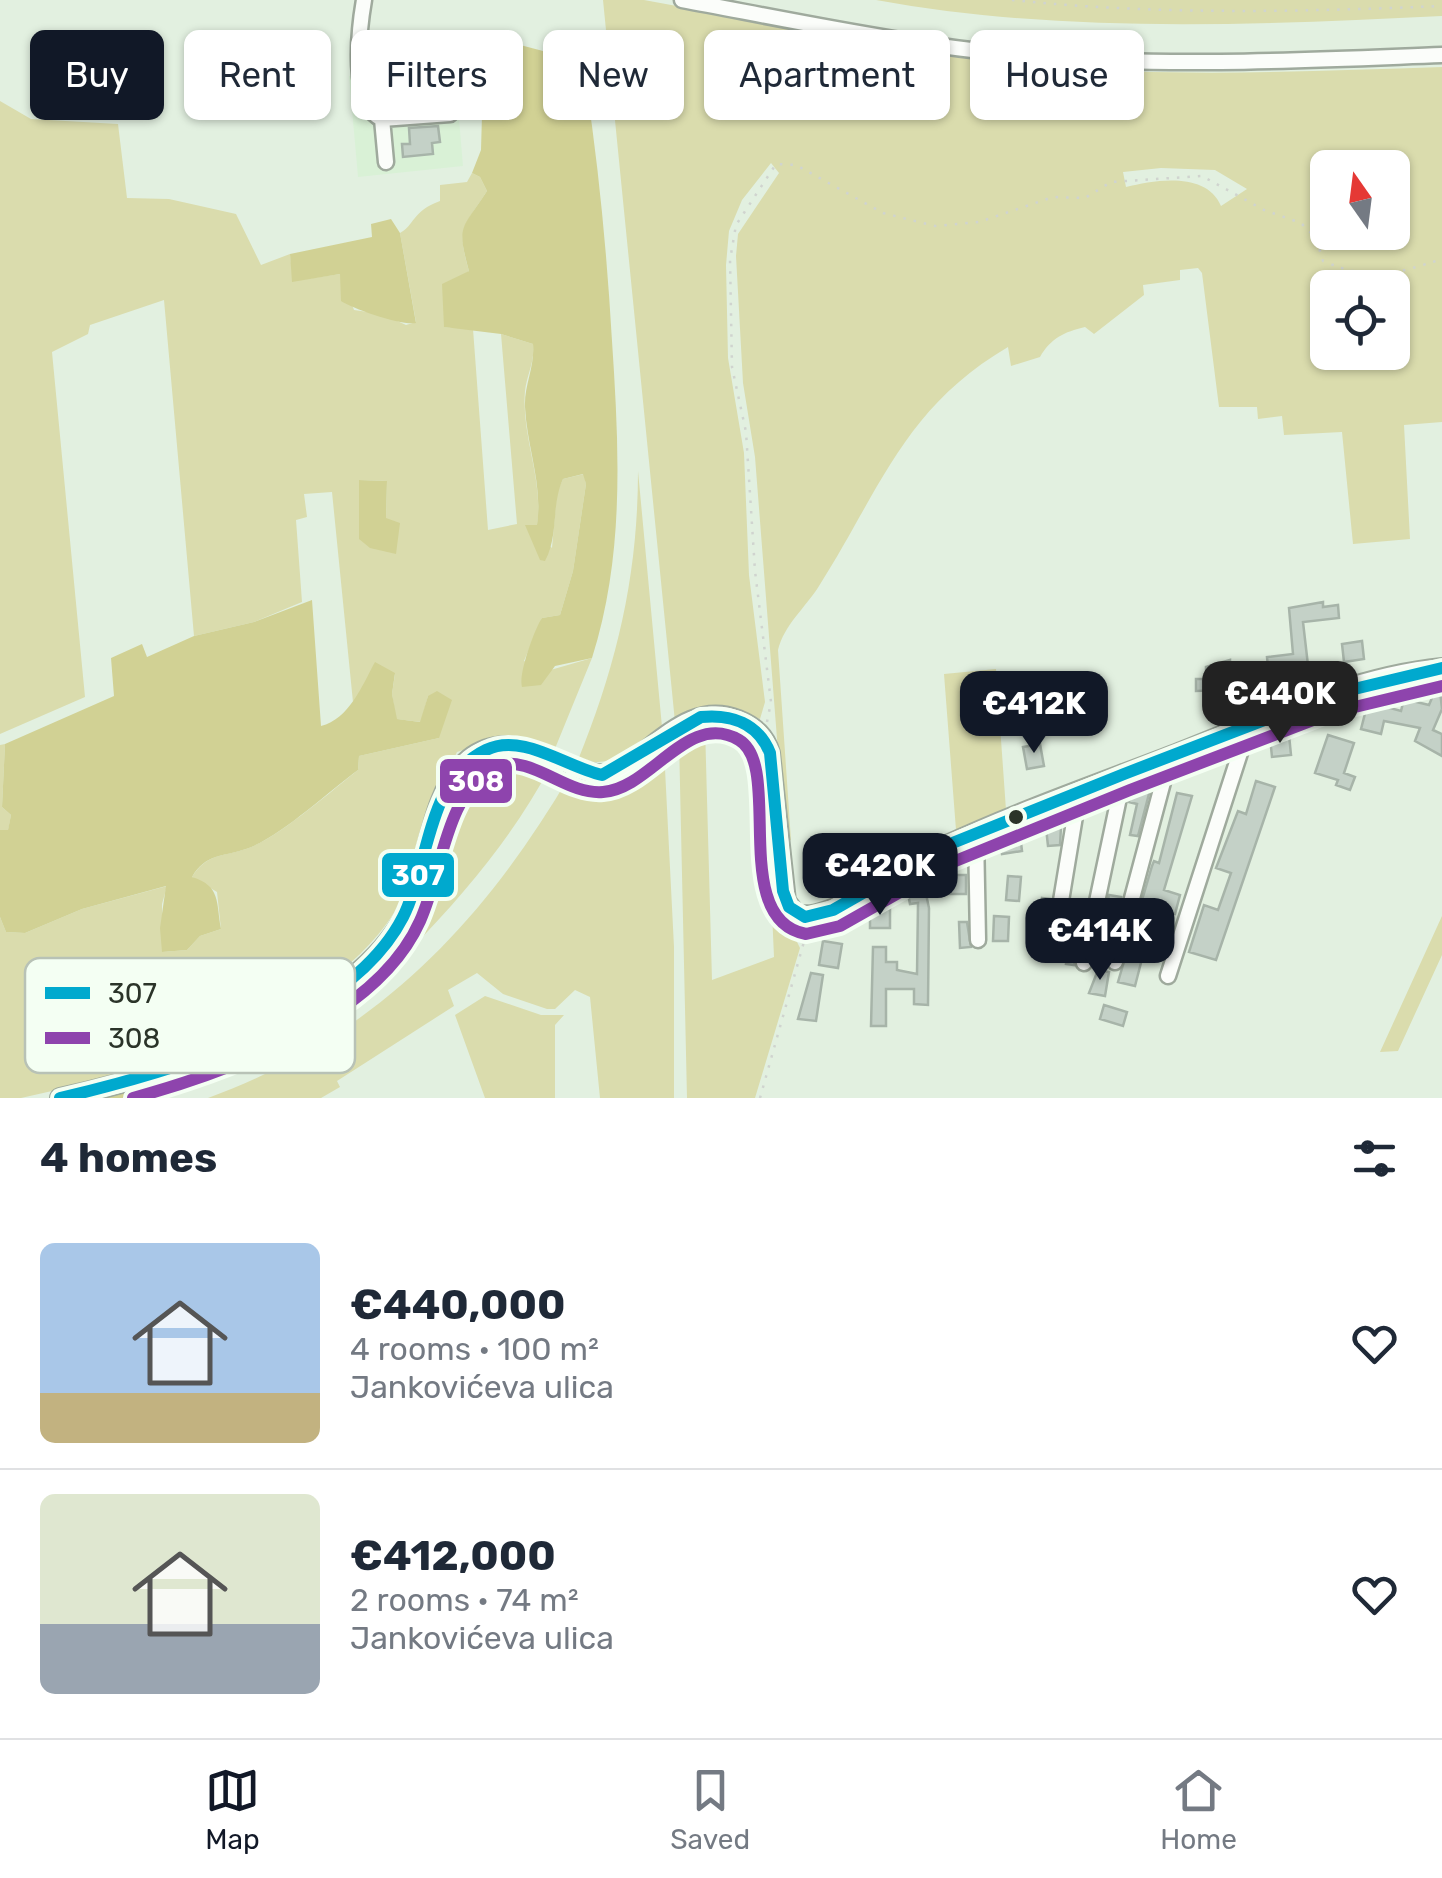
<!DOCTYPE html>
<meta charset="utf-8">
<style>
body{margin:0;font-family:Rubik,sans-serif;background:#f2f2f3;color:#1f2937;height:100vh;display:flex;flex-direction:column;font-size:38px;white-space:nowrap}
*{box-sizing:border-box;margin:0}
p{font-size:32px;color:#747a83}
.icon{flex:none;width:55px;height:55px;fill:none;stroke:currentColor;stroke-width:2;stroke-linecap:round;stroke-linejoin:round}
.map{position:relative;height:1098px;overflow:hidden}
.side{display:flex;flex-direction:column;background:#fff;flex:1}
.side>*{flex:none}
.top-card{position:absolute;left:30px;top:30px;width:1382px;height:90px;display:flex;gap:20px}
.needle{width:65px;rotate:346deg}
.tools{position:absolute;left:1310px;top:150px;display:grid;gap:20px}
.tools a{display:grid;place-items:center;width:100px;height:100px;border-radius:15px;background:#fff;box-shadow:0 2px 8px #0004;font-size:50px}
.price{position:absolute;translate:-50% -85px;padding:0 22px;border-radius:20px;background:#111827;color:#fff;font-size:32px;line-height:65px;filter:drop-shadow(0 2px 5px #0008)}
.price::after{content:'';position:absolute;left:50%;top:60px;width:30px;height:22px;margin-left:-15px;background:inherit;clip-path:polygon(0 0,100% 0,50% 100%)}
.price.current{background:#222;color:#fff}
ul{padding:0;list-style:none}
li{display:flex;align-items:center;gap:30px;height:250px;padding:0 40px}
li+li{border-top:2px solid #e0e1e3}
li span{display:grid;place-items:center;flex:none;width:280px;height:200px;border-radius:15px;color:#555}
li>.icon{margin-inline-start:auto}
span .icon{width:120px;height:120px;fill:#fffc;stroke-width:1}
li b{font-size:42px}
h2{display:flex;justify-content:space-between;align-items:center;height:120px;padding:0 40px;font-size:42px}
.tag{padding:0 35px;border-radius:15px;background:#fff;box-shadow:0 2px 8px #0004;font-size:35px;line-height:90px}
.tag.current{background:#111827;color:#fff}
.tab-bar{display:flex;justify-content:space-around;align-items:center;height:140px;border-top:2px solid #e0e1e3;background:#fff;font-size:28px;color:#747a83}
.tab-bar a{display:grid;justify-items:center;gap:5px}
.tab-bar .current{color:#111827}
.map>svg:first-child{display:block}
.built{fill:#d9f1d6}
.green{fill:#dadcad;fill-rule:evenodd}
.forest{fill:#d1d194}
.building{fill:#c4d1c7;stroke:#a7b4a9;stroke-width:2.5}
.lines{fill:none;stroke-linecap:round;stroke-linejoin:round}
.minor-casing{stroke:#9faa9d;stroke-width:19}
.major-casing{stroke:#9faa9d;stroke-width:22}
.path{stroke:#d0d4cf;stroke-width:2.5;stroke-dasharray:2.5 8;stroke-linecap:butt}
.minor{stroke:#fbfdfa;stroke-width:14}
.major{stroke:#fbfdfa;stroke-width:18}
.bus-1-casing{stroke:#f4fff3;stroke-width:20}
.bus-2-casing{stroke:#f4fff3;stroke-width:20}
.bus-1{stroke:#00a9ce;stroke-width:12}
.bus-2{stroke:#8e44ad;stroke-width:12}
.bus-dot{fill:#2b3429;stroke:#f4fff3;stroke-width:4}
.key{fill:#f4fff3;stroke:#b8c2b6;stroke-width:2.5}
.key-label{font-size:28px;fill:#2b3429}
.line-badge{stroke:#f4fff3;stroke-width:4}
.badge-label{font-size:28px;text-anchor:middle;font-weight:bold;fill:#fff}
</style>
<div class="map">
<svg width="1442" height="1098" viewBox="0 0 1442 1098">
<rect width="100%" height="100%" fill="#e2f0e0"/>
<path class="built" d="M403,70L456,82L463,166L358,177L349,76Z"/>
<path class="green" d="M603,0H644C778,24 912,54 1048,66C1179,78 1311,71 1442,67V422L1404,425L1410,539L1353,544L1342,432L1284,435L1282,416L1258,419L1257,407H1219L1202,273L1198,268L1180,270V280L1143,285L1144,295L1094,334L1085,327C1064,332 1051,338 1040,357L1011,366L1008,347C904,408 880,490 819,586C806,607 784,625 778,650L791,840L785,841L755,457L743,383L736,256L738,234L779,173L771,163L742,200L729,231L726,265L728,358L744,453L749,575L765,702L760,719L726,706L675,722ZM1161,168L1215,170L1247,189L1221,206C1207,172 1157,179 1126,187L1123,172ZM1328,168H1392V232H1328ZM1328,288H1392V352H1328Z
M876,0H1442V16C1254,25 1062,34 876,0Z
M0,101L31,119L118,124L127,198L169,199L236,214L261,265L290,254L293,281L340,274L354,310L382,314L406,325L416,322L400,233C414,226 412,211 440,201V185L467,182L472,173L480,177L487,191C464,227 456,227 469,271L455,281L444,327L473,329L488,530L517,524L501,334L533,344C535,362 527,374 525,391C521,436 544,480 537,526L526,525L552,548L557,492L563,479L584,474L586,484L573,571L560,615L542,618L524,661L547,671L592,658L554,751L508,735L457,752C439,788 431,823 419,861C389,952 313,996 233,1038L222,1005L220,957L158,992L165,1031L145,1070L21,1098H0V917L6,932L25,933L82,909L167,886L162,904V952L187,950L200,936L221,929L217,892L192,877C207,853 222,857 246,849C277,839 330,792 358,770L359,756L439,738L428,696L421,722L396,719L392,694L395,674L353,702L332,492L304,494L307,517L296,520L302,602L254,622L194,636L164,300L90,325L88,334L52,352L85,697L0,734ZM359,480L387,481L386,518L359,539Z
M638,471L662,727C640,749 609,769 578,760C617,664 638,575 638,471Z
M996,669L1006,810L956,830L944,674Z
M705,726L712,980L774,957L771,889L800,948L755,1098H687L679,740Z
M5,744L2,807L11,815L8,831L0,830V745Z
M664,749L674,947V1098H600L590,997L575,990L555,1009H547L503,994L477,973L448,990L454,1006L337,1081L340,1087L321,1098H208C374,1037 482,925 570,775C609,797 632,772 664,749Z
M502,753L551,765C515,834 466,892 412,948L398,938C442,884 426,777 502,753Z
M1442,916V955L1398,1051L1380,1052Z
M485,996L541,1015H564L555,1025V1098H485L455,1015Z"/>
<path class="forest" d="M494,38L558,55L556,80L586,84C599,169 607,255 612,341C619,448 625,554 592,658L555,666L541,685L522,687C518,674 535,628 542,618L560,615L573,571L586,484L583,474L563,479C551,505 559,535 545,561L540,560L525,525H537C543,484 527,448 525,407C524,385 535,367 533,344L501,334L444,327L442,284L469,271C456,224 462,230 487,191L480,177L472,173L481,150L483,80Z
M391,219L400,233L416,323C403,326 353,309 341,301L340,274L292,282L290,254L372,237L371,224Z
M359,480L387,481L386,518L400,523L396,554L370,548L359,539Z
M312,600L321,726C349,719 362,686 375,662L395,673L392,694L397,719L420,722L428,696L437,691L452,700L439,738L359,756L358,770C328,792 279,838 246,849C223,857 206,853 192,877C221,886 216,902 221,929L200,936L187,950L162,952L160,928L166,886L82,909L25,933L6,932L0,917V830H8L11,815L2,807L5,744L114,696L111,658L142,644L147,657L194,636L254,622Z
M398,938L412,948L335,1011L248,1060L140,1098H86L242,1048Z
M221,957L222,1005L233,1038L145,1070L137,1042L165,1031L158,992Z"/>
<path class="building" d="M450,95L451,104L407,106V100Z
M438,126L440,142L432,143L433,154L403,157L402,144H410L409,128Z
M1323,602V607L1338,605L1339,618L1303,622L1309,674L1278,678L1280,695L1261,697L1259,678L1269,677L1267,657L1293,654L1289,608Z
M1362,641L1364,659L1344,662L1342,644Z
M1230,660V666H1237L1239,690L1247,689L1249,711L1227,713L1225,690L1196,691V679H1206V667Z
M1439,681L1442,709L1433,730L1442,734V756L1415,741L1420,728L1384,721L1381,734L1361,729L1368,702L1401,711L1404,699L1429,705Z
M1289,735L1291,755L1272,757L1270,737Z
M1328,735L1354,743L1344,773L1355,777L1350,790L1336,785L1338,780L1315,773Z
M1040,744L1044,766L1027,769L1023,747Z
M1256,781L1275,787L1216,960L1189,952L1204,905L1218,910L1231,873L1216,868L1238,811L1246,814Z
M1133,786L1150,790L1138,836L1130,835L1137,804L1129,802Z
M1177,793L1192,796L1164,890L1180,895L1175,914L1159,909L1155,921L1152,920L1135,986L1118,982L1152,866L1154,861L1159,863Z
M1061,827L1060,845L1048,846L1046,828Z
M1020,834L1022,851L1002,854L999,837Z
M922,875L929,908L928,1005L914,1004V989H886V1026H871L873,947H886V962H897V970L917,974L918,903L910,904L906,884L918,882Z
M951,875H966V894H950Z
M1008,876L1021,877L1019,901L1006,900Z
M1109,895L1121,897L1116,916L1105,913Z
M1042,898L1051,899L1047,918L1053,928L1052,941L1037,940Z
M870,909H890V928H870Z
M994,916L1009,917L1008,941H993Z
M959,922H967L971,947L960,948Z
M1072,925L1081,926L1074,965L1066,964Z
M823,941L842,944L838,968L819,965Z
M1098,970L1109,972L1105,996L1089,993Z
M811,973L823,975L816,1021L798,1019Z
M1104,1005L1127,1012L1123,1026L1100,1019Z"/>
<g class="lines">
<g class="minor-casing">
<path id="minor" d="M364,0C359,29 350,106 382,119L386,162
M682,0C800,22 920,48 1041,57C1175,67 1308,60 1442,55
M382,119L450,114
M976,834L978,940
M1058,919L1079,792
M1115,962L1170,756
M1084,963L1124,774
M1168,976L1249,725"/>
</g>
<g class="major-casing">
<path id="major" d="M573,767C586,771 599,778 612,772C653,755 687,699 738,720C755,727 765,736 770,753L786,901L795,913C825,928 912,862 943,847C1018,812 1098,784 1176,754C1261,721 1350,677 1442,668
M60,1098C167,1075 362,1015 410,906C429,862 430,791 469,759C497,737 525,748 554,759"/>
</g>
<path class="path" d="M1012,0C1155,15 1298,12 1442,6
M767,722L771,702L755,571L746,432L732,367L730,260L736,225L776,164L796,165L883,213L935,226L979,222L1053,197L1085,198L1111,182L1202,176L1264,210L1301,223L1316,238L1323,261C1372,282 1395,274 1442,259
M760,1098L807,931"/>
<use href="#minor" class="minor"/>
<use href="#major" class="major"/>
<g class="bus-1-casing">
<path id="bus-1" d="M60,1098C167,1073 349,1023 403,917C429,866 427,778 486,750C522,732 566,767 602,775L701,717C731,714 758,723 770,753L783,891L789,907L805,917L833,910L945,846L1124,774L1329,695L1442,668"/>
</g>
<g class="bus-2-casing">
<path id="bus-2" d="M133,1098C228,1072 377,1018 420,921C443,870 444,798 494,765C534,755 565,795 603,792C651,789 688,710 739,740C784,766 728,920 806,934L840,926L953,862L1130,790L1334,712L1442,686"/>
</g>
<use href="#bus-1" class="bus-1"/>
<use href="#bus-2" class="bus-2"/>
</g>
<circle class="bus-dot" cx="1016" cy="817" r="9"/>
<rect x="25" y="958" width="330" height="115" rx="15" class="key"/>
<rect x="45" y="987" width="45" height="12" fill="#00a9ce"/>
<rect x="45" y="1032" width="45" height="12" fill="#8e44ad"/>
<g class="key-label">
<text x="108" y="1003">307</text>
<text x="108" y="1048">308</text>
</g>
<g class="line-badge">
<rect x="438" y="757" width="76" height="48" rx="10" fill="#8e44ad"/>
<rect x="380" y="851" width="76" height="48" rx="10" fill="#00a9ce"/>
</g>
<g class="badge-label">
<text x="476" y="791">308</text>
<text x="418" y="885">307</text>
</g>
</svg>
<div class="tools">
<a><svg class="needle" viewBox="-14 -14 28 28"><path d="M0-13l5 13h-10z" fill="#e53935"/><path d="M0 13l5-13h-10z" fill="#747a83"/></svg></a>
<a><svg class="icon" aria-label="locate" viewBox="0 0 24 24"><circle cx="12" cy="12" r="6"/><path d="M12 2v4M12 18v4M2 12h4M18 12h4"/></svg></a>
</div>
<b class="price current" style="left:1280px;top:746px">€440K</b>
<b class="price" style="left:1034px;top:756px">€412K</b>
<b class="price" style="left:880px;top:918px">€420K</b>
<b class="price" style="left:1100px;top:983px">€414K</b>
<div class="top-card">
<a class="tag current">Buy</a>
<a class="tag">Rent</a>
<a class="tag">Filters</a>
<a class="tag">New</a>
<a class="tag">Apartment</a>
<a class="tag">House</a>
</div>
</div>
<section class="side">
<h2>4 homes<svg class="icon" aria-label="filters" viewBox="0 0 24 24"><path d="M4 7h16M4 17h16"/><circle cx="9" cy="7" r="2"/><circle cx="15" cy="17" r="2"/></svg></h2>
<ul>
<li><span style="background:linear-gradient(#a9c7e8 75%,#c2b280 0)"><svg class="icon" aria-label="home" viewBox="0 0 24 24"><path d="M3 11l9-7 9 7M6 9v11h12V9"/></svg></span><div><b>€440,000</b><p>4 rooms · 100 m²</p><p>Jankovićeva ulica</p></div><svg class="icon" aria-label="heart" viewBox="0 0 24 24"><path d="M12 20l-8-8c-3-5 5-10 8-4 3-6 11-1 8 4z"/></svg></li>
<li><span style="background:linear-gradient(#dfe7d0 65%,#9aa5b1 0)"><svg class="icon" aria-label="home" viewBox="0 0 24 24"><path d="M3 11l9-7 9 7M6 9v11h12V9"/></svg></span><div><b>€412,000</b><p>2 rooms · 74 m²</p><p>Jankovićeva ulica</p></div><svg class="icon" aria-label="heart" viewBox="0 0 24 24"><path d="M12 20l-8-8c-3-5 5-10 8-4 3-6 11-1 8 4z"/></svg></li>
</ul>
</section>
<nav class="tab-bar">
<a class="current"><svg class="icon" aria-label="map" viewBox="0 0 24 24"><path d="M3 6l6-2 6 2 6-2v14l-6 2-6-2-6 2zM9 4v14M15 6v14"/></svg>Map</a>
<a><svg class="icon" aria-label="saved" viewBox="0 0 24 24"><path d="M7 4h10v16l-5-4-5 4z"/></svg>Saved</a>
<a><svg class="icon" aria-label="home" viewBox="0 0 24 24"><path d="M3 11l9-7 9 7M6 9v11h12V9"/></svg>Home</a>
</nav>
